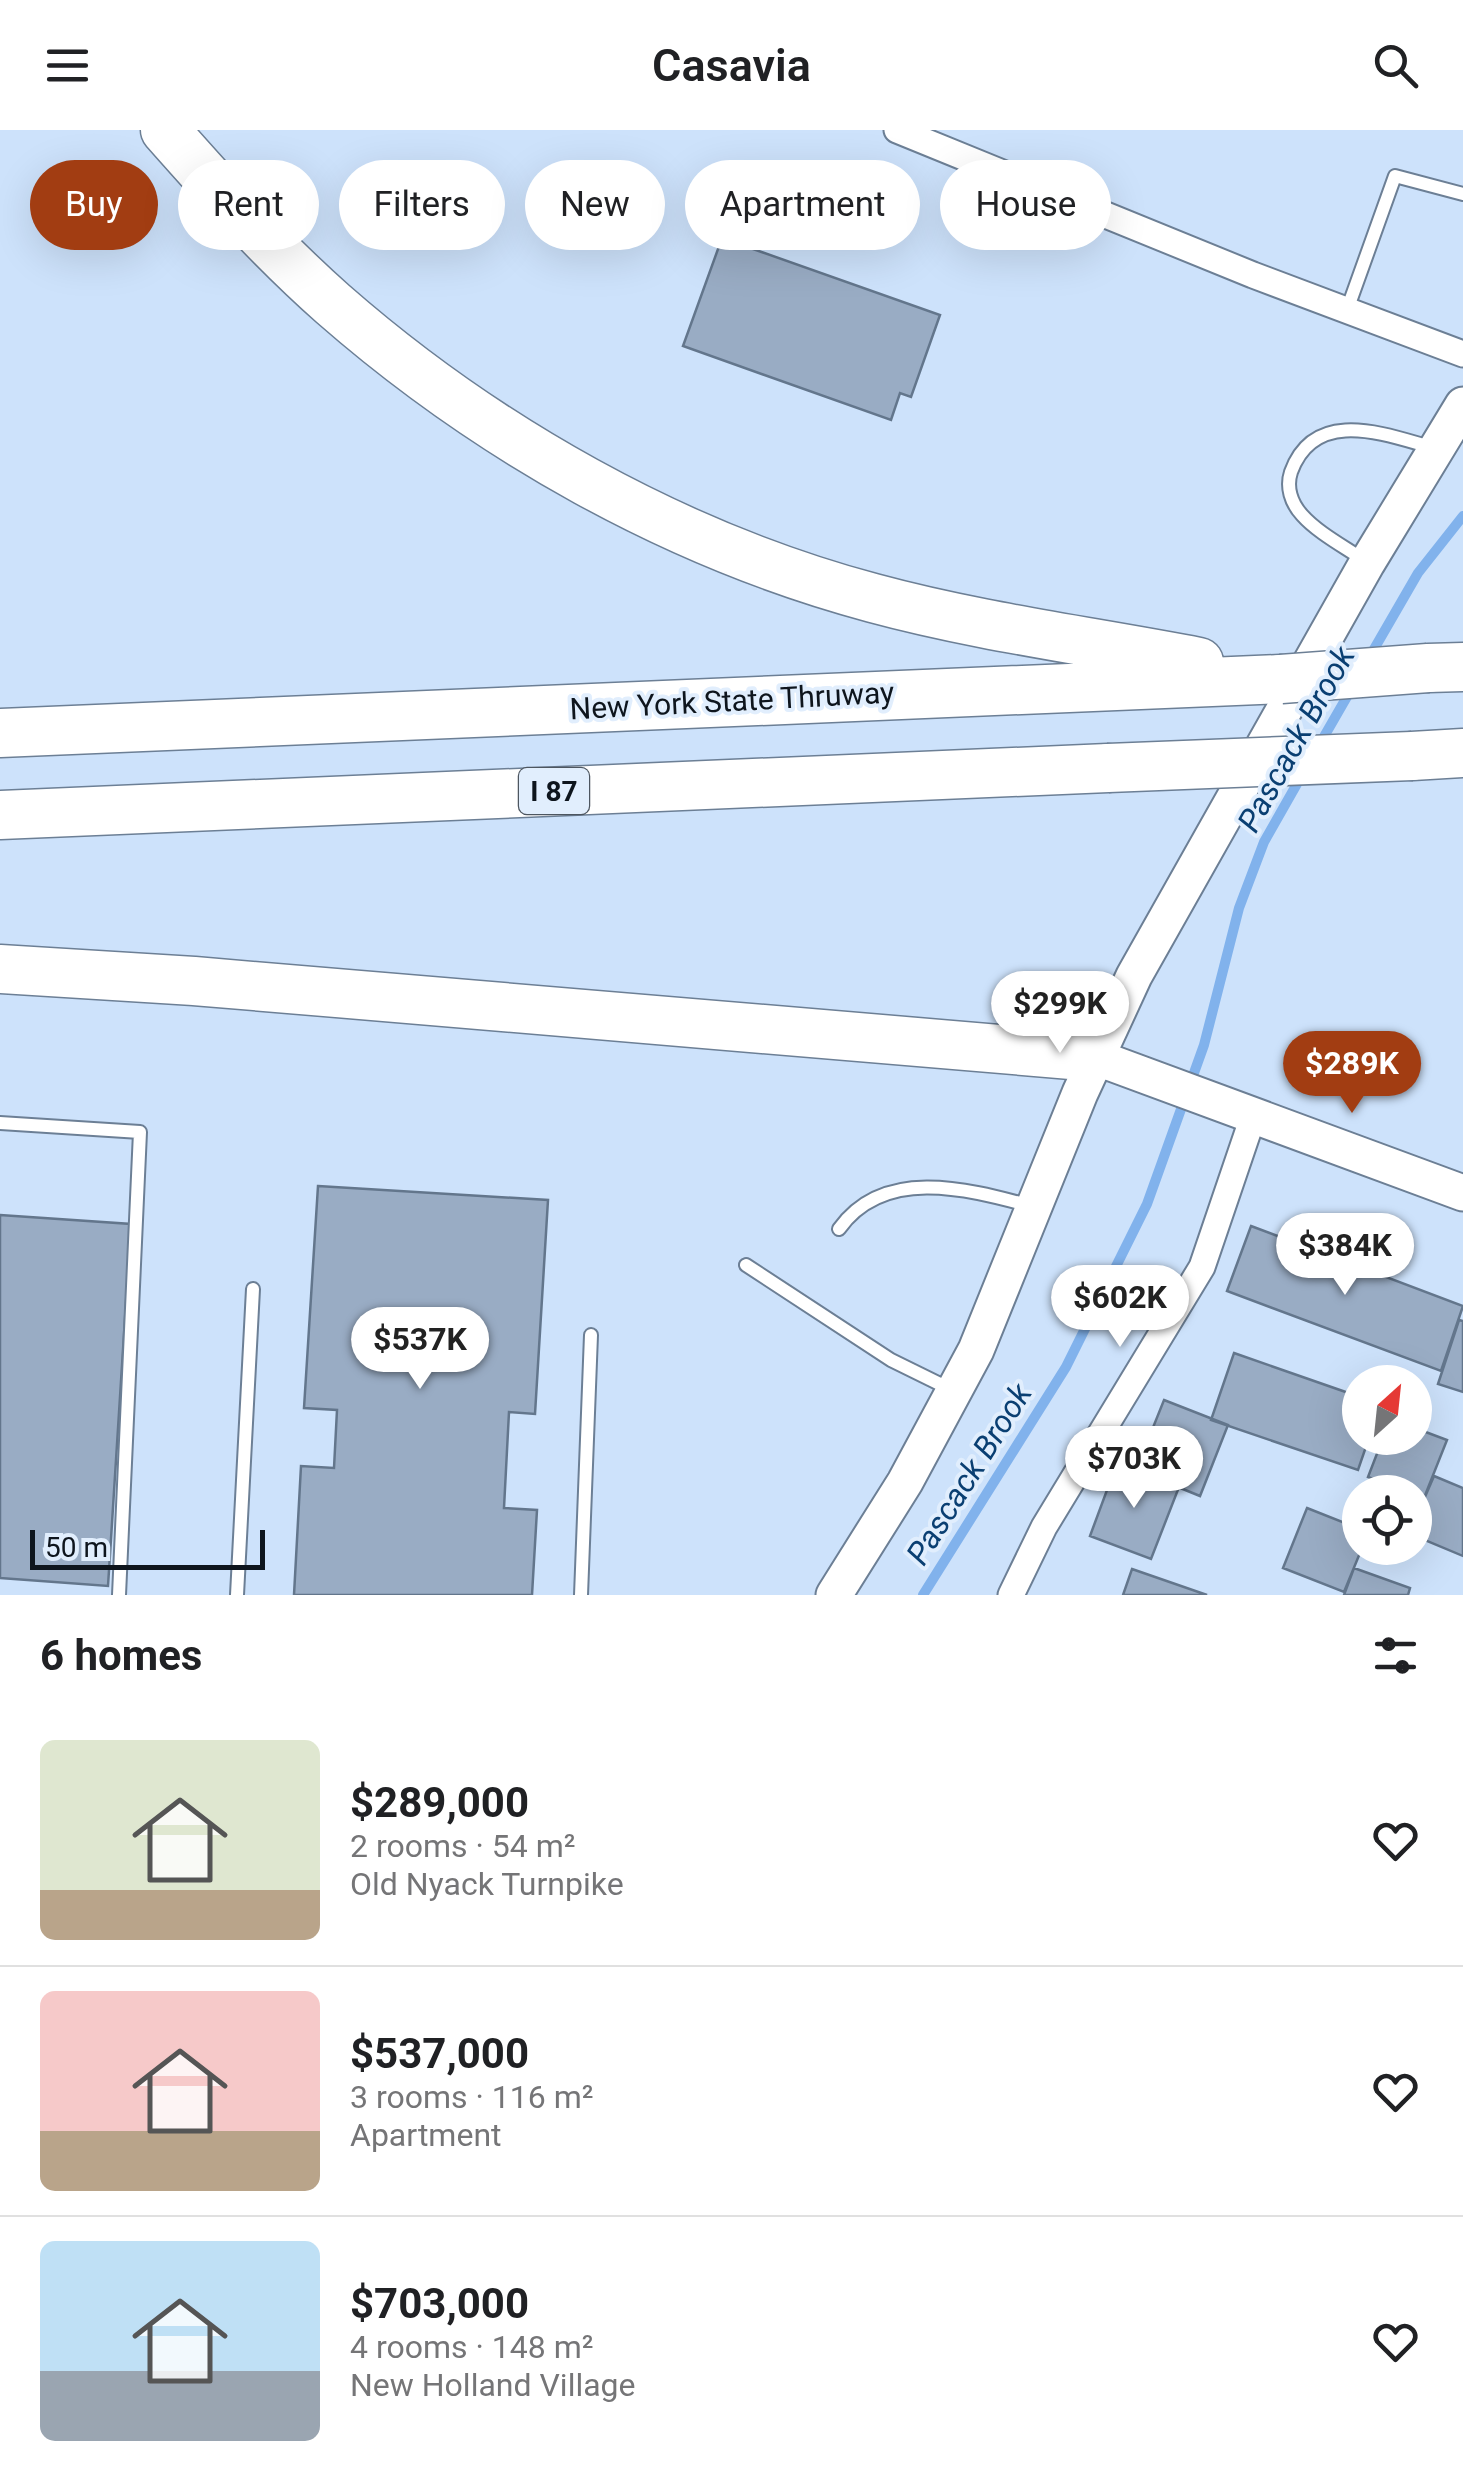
<!DOCTYPE html>
<meta charset="utf-8">
<style>
body{margin:0;font-family:Roboto,sans-serif;background:#f6f6f6;color:#202124;height:100vh;display:flex;flex-direction:column;font-size:38px;white-space:nowrap}
*{box-sizing:border-box;margin:0}
p{font-size:32px;color:#757577}
.icon{flex:none;width:55px;height:55px;fill:none;stroke:currentColor;stroke-width:2;stroke-linecap:round;stroke-linejoin:round}
.map{position:relative;height:1465px;overflow:hidden}
.side{display:flex;flex-direction:column;background:#fff;flex:1}
.side>*{flex:none}
.guide{position:absolute;left:30px;top:30px;width:1405px;height:90px;display:flex;gap:20px}
.needle{width:65px;rotate:27deg}
.controls{position:absolute;left:1342px;top:1235px;display:grid;gap:20px}
.controls a{display:grid;place-items:center;width:90px;height:90px;border-radius:50%;background:#fff;box-shadow:0 10px 40px #0002;font-size:50px}
.scale{position:absolute;left:30px;bottom:25px;width:235px;box-sizing:border-box;padding-left:10px;border:5px solid #0e151d;border-top:0;font-size:28px;line-height:35px;white-space:nowrap;color:#0e151d;-webkit-text-stroke:8px #e1eefd;paint-order:stroke}
.price{position:absolute;translate:-50% -85px;padding:0 22px;border-radius:35px;background:#fff;color:#222;font-size:32px;line-height:65px;filter:drop-shadow(0 2px 5px #0008)}
.price::after{content:'';position:absolute;left:50%;top:60px;width:30px;height:22px;margin-left:-15px;background:inherit;clip-path:polygon(0 0,100% 0,50% 100%)}
.price.selected{background:#a23d12;color:#fff}
ul{padding:0;list-style:none}
li{display:flex;align-items:center;gap:30px;height:250px;padding:0 40px}
li+li{border-top:2px solid #e0e0e0}
li span{display:grid;place-items:center;flex:none;width:280px;height:200px;border-radius:15px;color:#555}
li>.icon{margin-inline-start:auto}
span .icon{width:120px;height:120px;fill:#fffc;stroke-width:1}
li b{font-size:42px}
h2{display:flex;justify-content:space-between;align-items:center;height:120px;padding:0 40px;font-size:42px}
.chip{padding:0 35px;border-radius:45px;background:#fff;box-shadow:0 10px 40px #0002;font-size:35px;line-height:90px}
.chip.selected{background:#a23d12;color:#fff}
header{display:flex;justify-content:space-between;align-items:center;height:130px;padding:0 40px;background:#fff;font-size:45px;font-weight:600}
.map>svg:first-child{display:block}
.lines{fill:none;stroke-linecap:round;stroke-linejoin:round}
.stream{stroke:#81b2ec;stroke-width:10}
.building{fill:#99acc4;stroke:#63768c;stroke-width:2.5}
.lane-casing{stroke:#6c7f95;stroke-width:16}
.street-casing{stroke:#6c7f95;stroke-width:29}
.secondary-casing{stroke:#6c7f95;stroke-width:39}
.highway-casing{stroke:#6c7f95;stroke-width:51}
.lane{stroke:#fff;stroke-width:12}
.street{stroke:#fff;stroke-width:25}
.secondary{stroke:#fff;stroke-width:35}
.highway{stroke:#fff;stroke-width:48}
.highway-bridge-casing{stroke:#6c7f95;stroke-width:51;stroke-linecap:butt}
.highway-bridge{stroke:#fff;stroke-width:48}
.labels{text-anchor:middle;stroke-width:8;stroke-linejoin:round;paint-order:stroke}
.shield{fill:#e1eefd;stroke:#4d5660;stroke-width:2.5}
.shield-label{font-size:28px;font-weight:bold;fill:#0e151d}
.street-label{font-size:30px;fill:#0e151d;stroke:#e1eefd}
.water-label{font-size:32px;font-style:italic;fill:#0a3f72;stroke:#e1eefd}
</style>
<header><svg class="icon" aria-label="menu" viewBox="0 0 24 24"><path d="M4 6h16M4 12h16M4 18h16"/></svg>Casavia<svg class="icon" aria-label="search" viewBox="0 0 24 24"><circle cx="10" cy="10" r="6"/><path d="M15 15l6 6"/></svg></header>
<div class="map">
<svg width="1463" height="1465" viewBox="0 0 1463 1465">
<rect width="100%" height="100%" fill="#cde2fb"/>
<g class="lines">
<path class="stream" d="M1370,526L1418,443L1463,386
M1318,617L1352,558
M923,1465L1066,1237L1147,1074L1204,915L1239,778L1264,712L1302,645"/>
</g>
<path class="building" d="M722,108L940,185L911,267L900,263L891,290L683,216Z
M318,1056L548,1070L535,1284L509,1282L504,1378L537,1380L532,1465H294L301,1336L334,1338L337,1280L304,1278Z
M0,1085L131,1094L108,1456L0,1448Z
M1251,1096L1463,1176L1441,1241L1227,1161Z
M1459,1190L1463,1191V1262L1438,1254Z
M1234,1223L1360,1267V1308H1369L1358,1340L1211,1290Z
M1164,1270L1228,1295L1200,1366L1136,1340Z
M1415,1298L1447,1310L1424,1368L1368,1347L1383,1308H1415Z
M1117,1333L1179,1357L1151,1429L1090,1406Z
M1434,1346L1463,1358V1426L1415,1406V1390Z
M1307,1378L1360,1399L1362,1418L1344,1462L1283,1438Z
M1354,1438L1410,1458L1408,1465H1344Z
M1132,1439L1207,1465H1123Z"/>
<g class="lines">
<g class="lane-casing">
<path id="lane" d="M1347,180L1395,46L1463,64
M1365,431C1345,417 1318,403 1302,385C1291,373 1286,357 1291,342C1315,276 1386,305 1434,318
M0,993L140,1002L119,1465
M839,1099C884,1036 967,1059 1031,1076
M746,1135L891,1230L952,1260
M237,1465L253,1159
M581,1465L591,1205"/>
</g>
<g class="street-casing">
<path id="street" d="M897,0L1253,145L1463,224
M1011,1465L1044,1397L1202,1137L1254,984"/>
</g>
<g class="secondary-casing">
<path id="secondary" d="M1095,927L1463,1063
M834,1465L905,1352L976,1220L1080,963L1134,846L1367,433L1463,275"/>
</g>
<g class="highway-casing">
<path id="highway" d="M165,0C218,60 272,120 333,174C486,308 675,415 873,468C980,497 1090,511 1199,532
M1428,538L1463,537
M0,603L1281,549
M1412,626L1463,623
M0,685L1108,638
M0,839L194,851L1095,927"/>
</g>
<use href="#lane" class="lane"/>
<use href="#street" class="street"/>
<use href="#secondary" class="secondary"/>
<use href="#highway" class="highway"/>
<g class="highway-bridge-casing">
<path id="highway-bridge" d="M1281,549L1428,538
M1108,638L1412,626"/>
</g>
<use href="#highway-bridge" class="highway-bridge"/>
</g>
<g class="labels">
<rect class="shield" x="519" y="638" width="70" height="46" rx="8"/>
<g class="shield-label">
<text x="554" y="671">I 87</text>
</g>
<g class="street-label">
<text transform="translate(732 571) rotate(-3)" y="10">New York State Thruway</text>
</g>
<g class="water-label">
<text transform="translate(1296 609) rotate(-61)" y="11">Pascack Brook</text>
<text transform="translate(969 1344) rotate(-58)" y="11">Pascack Brook</text>
</g>
</g>
</svg>
<div class="controls">
<a><svg class="needle" viewBox="-14 -14 28 28"><path d="M0-13l5 13h-10z" fill="#e53935"/><path d="M0 13l5-13h-10z" fill="#757577"/></svg></a>
<a><svg class="icon" aria-label="locate" viewBox="0 0 24 24"><circle cx="12" cy="12" r="6"/><path d="M12 2v4M12 18v4M2 12h4M18 12h4"/></svg></a>
</div>
<div class="scale">50 m</div>
<b class="price" style="left:1060px;top:926px">$299K</b>
<b class="price selected" style="left:1352px;top:986px">$289K</b>
<b class="price" style="left:1345px;top:1168px">$384K</b>
<b class="price" style="left:1120px;top:1220px">$602K</b>
<b class="price" style="left:420px;top:1262px">$537K</b>
<b class="price" style="left:1134px;top:1381px">$703K</b>
<div class="guide">
<a class="chip selected">Buy</a>
<a class="chip">Rent</a>
<a class="chip">Filters</a>
<a class="chip">New</a>
<a class="chip">Apartment</a>
<a class="chip">House</a>
</div>
</div>
<section class="side">
<h2>6 homes<svg class="icon" aria-label="filters" viewBox="0 0 24 24"><path d="M4 7h16M4 17h16"/><circle cx="9" cy="7" r="2"/><circle cx="15" cy="17" r="2"/></svg></h2>
<ul>
<li><span style="background:linear-gradient(#dfe7d0 75%,#b9a48a 0)"><svg class="icon" aria-label="home" viewBox="0 0 24 24"><path d="M3 11l9-7 9 7M6 9v11h12V9"/></svg></span><div><b>$289,000</b><p>2 rooms · 54 m²</p><p>Old Nyack Turnpike</p></div><svg class="icon" aria-label="heart" viewBox="0 0 24 24"><path d="M12 20l-8-8c-3-5 5-10 8-4 3-6 11-1 8 4z"/></svg></li>
<li><span style="background:linear-gradient(#f6c9c9 70%,#b9a48a 0)"><svg class="icon" aria-label="home" viewBox="0 0 24 24"><path d="M3 11l9-7 9 7M6 9v11h12V9"/></svg></span><div><b>$537,000</b><p>3 rooms · 116 m²</p><p>Apartment</p></div><svg class="icon" aria-label="heart" viewBox="0 0 24 24"><path d="M12 20l-8-8c-3-5 5-10 8-4 3-6 11-1 8 4z"/></svg></li>
<li><span style="background:linear-gradient(#bfe0f5 65%,#9aa5b1 0)"><svg class="icon" aria-label="home" viewBox="0 0 24 24"><path d="M3 11l9-7 9 7M6 9v11h12V9"/></svg></span><div><b>$703,000</b><p>4 rooms · 148 m²</p><p>New Holland Village</p></div><svg class="icon" aria-label="heart" viewBox="0 0 24 24"><path d="M12 20l-8-8c-3-5 5-10 8-4 3-6 11-1 8 4z"/></svg></li>
</ul>
</section>
